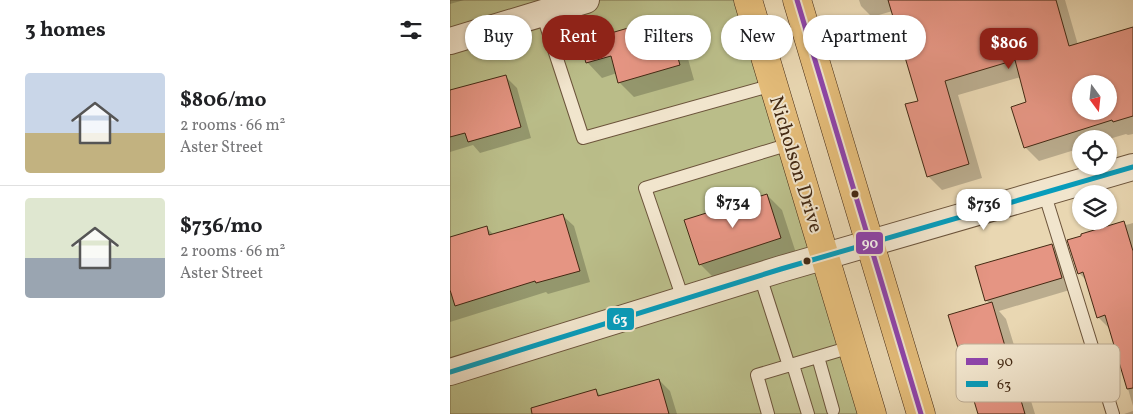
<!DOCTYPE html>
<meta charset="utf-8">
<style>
body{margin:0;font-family:Vollkorn,serif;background:#f2f2f2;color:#202124;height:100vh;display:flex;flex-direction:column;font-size:19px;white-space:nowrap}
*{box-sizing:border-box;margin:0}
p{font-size:16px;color:#757577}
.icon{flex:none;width:28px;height:28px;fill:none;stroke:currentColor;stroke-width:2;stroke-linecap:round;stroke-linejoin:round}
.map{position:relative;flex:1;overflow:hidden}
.sheet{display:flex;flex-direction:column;background:#fff;width:450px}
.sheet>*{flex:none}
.top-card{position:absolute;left:15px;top:15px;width:475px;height:45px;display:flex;gap:10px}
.needle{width:32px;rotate:165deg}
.tools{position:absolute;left:622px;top:75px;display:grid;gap:10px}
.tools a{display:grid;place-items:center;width:45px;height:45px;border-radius:50%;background:#fff;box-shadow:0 1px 4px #0004;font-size:25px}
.price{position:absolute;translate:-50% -42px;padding:0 11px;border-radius:10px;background:#fff;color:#222;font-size:16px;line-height:32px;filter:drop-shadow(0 1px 2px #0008)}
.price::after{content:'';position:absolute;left:50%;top:30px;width:15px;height:11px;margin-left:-8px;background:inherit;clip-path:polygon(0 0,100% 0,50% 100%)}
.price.current{background:#8f2418;color:#fff}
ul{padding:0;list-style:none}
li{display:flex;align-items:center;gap:15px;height:125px;padding:0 25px}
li+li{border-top:1px solid #e0e0e0}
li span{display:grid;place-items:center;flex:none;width:140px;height:100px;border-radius:5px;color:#555}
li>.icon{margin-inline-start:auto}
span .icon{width:60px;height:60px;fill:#fffc;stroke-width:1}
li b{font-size:21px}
h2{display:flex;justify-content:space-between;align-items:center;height:60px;padding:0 25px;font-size:21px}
.tag{padding:0 18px;border-radius:22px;background:#fff;box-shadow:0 1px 4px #0004;font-size:18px;line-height:45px}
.tag.current{background:#8f2418;color:#fff}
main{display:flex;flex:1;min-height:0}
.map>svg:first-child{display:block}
.green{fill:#babd89;stroke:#7e734e}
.shadow{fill:#0003;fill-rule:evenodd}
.building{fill:#e59583;stroke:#432913;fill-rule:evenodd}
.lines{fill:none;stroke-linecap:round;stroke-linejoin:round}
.lane-casing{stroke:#6c543b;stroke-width:14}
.street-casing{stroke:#6c543b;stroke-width:28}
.primary-casing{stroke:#432913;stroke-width:29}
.lane{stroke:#f1e5cd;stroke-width:12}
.street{stroke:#f1e5cd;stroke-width:26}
.primary{stroke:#e4bc79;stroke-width:28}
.bus-1-casing{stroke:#f1e5cd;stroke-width:9}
.bus-2-casing{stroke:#f1e5cd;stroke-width:9}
.bus-1{stroke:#8e44ad;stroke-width:5}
.bus-2{stroke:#079cbb;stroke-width:5}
.bus-dot{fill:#432913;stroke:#f1e5cd;stroke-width:2}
.labels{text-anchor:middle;stroke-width:4;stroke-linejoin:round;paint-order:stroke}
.street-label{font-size:20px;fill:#432913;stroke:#f1e5cd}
.key{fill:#f1e5cd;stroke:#bdad95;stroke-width:1}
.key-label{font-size:14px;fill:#432913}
.line-badge{stroke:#f1e5cd;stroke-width:2}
.badge-label{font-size:14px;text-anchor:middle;font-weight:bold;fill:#fff}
</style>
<main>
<section class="sheet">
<h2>3 homes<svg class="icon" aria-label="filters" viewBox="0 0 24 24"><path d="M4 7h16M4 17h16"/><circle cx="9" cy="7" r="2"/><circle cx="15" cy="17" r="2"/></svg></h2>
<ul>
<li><span style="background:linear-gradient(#c9d6e8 60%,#c2b280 0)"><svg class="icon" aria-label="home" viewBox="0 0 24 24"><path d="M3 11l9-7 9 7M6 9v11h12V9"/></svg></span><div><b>$806/mo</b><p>2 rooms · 66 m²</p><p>Aster Street</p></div></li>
<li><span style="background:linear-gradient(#dfe7d0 60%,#9aa5b1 0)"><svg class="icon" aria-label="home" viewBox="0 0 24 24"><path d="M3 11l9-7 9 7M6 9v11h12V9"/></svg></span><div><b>$736/mo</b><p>2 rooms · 66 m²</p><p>Aster Street</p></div></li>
</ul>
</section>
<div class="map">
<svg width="683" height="414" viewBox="0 0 683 414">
<rect width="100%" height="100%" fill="#e9d7b2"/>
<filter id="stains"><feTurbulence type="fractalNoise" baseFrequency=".004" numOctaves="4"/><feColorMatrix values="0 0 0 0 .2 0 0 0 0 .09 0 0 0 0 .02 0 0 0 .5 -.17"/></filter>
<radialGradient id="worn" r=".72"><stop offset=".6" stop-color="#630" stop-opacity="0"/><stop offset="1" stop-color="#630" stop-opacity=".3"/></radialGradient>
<path class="green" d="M0,0H297L422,414H0Z"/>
<path class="shadow" d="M0,0H14L0,4Z
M409,0H462L463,5L422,17L411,6Z
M539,0H615L628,45L683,28V134L678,135L676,134L659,139H631V148L589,161L575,147L578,103L571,77L508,95L532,178L492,190L478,176L470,102ZM631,84H659V111H631Z
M216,19L231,34L244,80L184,97L169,82L167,73L152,78L137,62Z
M55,76L67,88L81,138L30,153L23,145L0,152V92Z
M317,195L332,210L346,253L265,279L250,264Z
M112,215L124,226L140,282L98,294L96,292L0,322V238L36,227L44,235Z
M674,223L676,225L683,223V406L661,330L648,317L637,281L629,273Z
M601,246L613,257L623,289L549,311L556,319L585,414H529L540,304L536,300Z
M209,380L220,391L227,414H101L145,390L152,397Z
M683,411V414H674Z"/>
<path class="building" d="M438,0H606L619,46L683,27V116L663,122L662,120L574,148L561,107L576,102L565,60L495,81L519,164L477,177L455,104L468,101ZM631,84H659V111H631Z
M216,17L230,65L168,83L161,56L136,63L130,42Z
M56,75L71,127L18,142L15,133L0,137V90Z
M317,194L331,238L249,265L234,220Z
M113,214L130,271L86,283L85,281L5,306L0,290V237L37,226L39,235Z
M674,221L683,251V388L677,389L655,315L647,318L633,272L628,274L617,240L631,236V234Z
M602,244L612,278L535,301L525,266Z
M542,302L575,414H528L498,315Z
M209,379L219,414H82L81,408L146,389L148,396Z"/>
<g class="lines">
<g class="lane-casing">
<path id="lane" d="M92,13L133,138L323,85
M594,192L663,414
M310,276L339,366
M233,299L195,188L340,144
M368,357L383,410
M343,365L358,414
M318,414L307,375L401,347"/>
</g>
<g class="street-casing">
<path id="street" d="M0,41L136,0
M0,372L331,269L683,167"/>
</g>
<g class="primary-casing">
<path id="primary" d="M298,0L422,414
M347,0L471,414"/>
</g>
<use href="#lane" class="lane"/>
<use href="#street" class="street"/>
<use href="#primary" class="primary"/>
<g class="bus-1-casing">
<path id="bus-1" d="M347,0L471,414"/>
</g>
<g class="bus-2-casing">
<path id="bus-2" d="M0,372L331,269L683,167"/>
</g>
<use href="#bus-1" class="bus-1"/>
<use href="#bus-2" class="bus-2"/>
</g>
<g class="bus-dot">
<circle cx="405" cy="194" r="4.5"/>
<circle cx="357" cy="261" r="4.5"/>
</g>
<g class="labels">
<g class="street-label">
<text transform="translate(347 164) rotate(73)" y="7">Nicholson Drive</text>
</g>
</g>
<rect x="506" y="344" width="164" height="58" rx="8" class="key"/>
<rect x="516" y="358" width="22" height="7" fill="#8e44ad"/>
<rect x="516" y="381" width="22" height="6" fill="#079cbb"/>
<g class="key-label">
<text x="547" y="366">90</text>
<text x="547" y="389">63</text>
</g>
<g class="line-badge">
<rect x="405" y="231" width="29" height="24" rx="5" fill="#8e44ad"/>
<rect x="156" y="307" width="29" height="24" rx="5" fill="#079cbb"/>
</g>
<g class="badge-label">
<text x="420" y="248">90</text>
<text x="170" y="324">63</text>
</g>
<rect width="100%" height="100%" filter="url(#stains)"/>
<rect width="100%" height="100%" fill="url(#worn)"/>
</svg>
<div class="tools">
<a><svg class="needle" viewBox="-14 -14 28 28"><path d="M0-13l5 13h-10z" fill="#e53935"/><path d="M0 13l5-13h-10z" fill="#757577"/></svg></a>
<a><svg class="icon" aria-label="locate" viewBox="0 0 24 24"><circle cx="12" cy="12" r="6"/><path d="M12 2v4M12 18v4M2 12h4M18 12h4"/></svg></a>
<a><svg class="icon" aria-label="layers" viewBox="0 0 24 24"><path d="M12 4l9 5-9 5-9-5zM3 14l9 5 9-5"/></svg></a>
</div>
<b class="price current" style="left:559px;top:70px">$806</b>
<b class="price" style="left:283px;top:229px">$734</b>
<b class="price" style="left:534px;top:231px">$736</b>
<div class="top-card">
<a class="tag">Buy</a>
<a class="tag current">Rent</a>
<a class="tag">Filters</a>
<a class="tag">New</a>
<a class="tag">Apartment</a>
</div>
</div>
</main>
